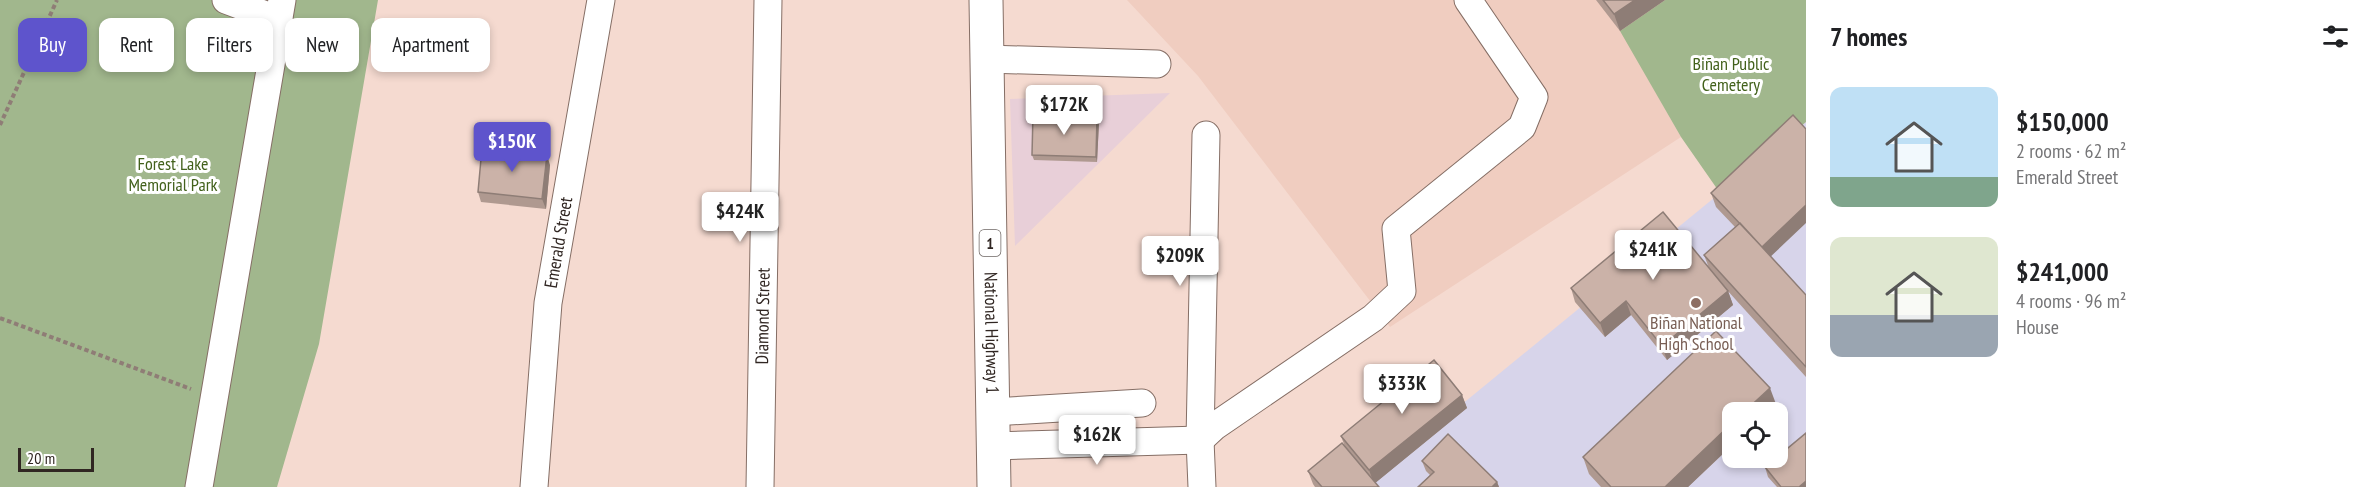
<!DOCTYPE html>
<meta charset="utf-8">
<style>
body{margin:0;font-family:"PT Sans Narrow",sans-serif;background:#f2f2f2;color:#202124;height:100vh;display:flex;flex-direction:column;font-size:22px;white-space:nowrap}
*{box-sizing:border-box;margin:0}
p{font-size:20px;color:#757577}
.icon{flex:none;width:33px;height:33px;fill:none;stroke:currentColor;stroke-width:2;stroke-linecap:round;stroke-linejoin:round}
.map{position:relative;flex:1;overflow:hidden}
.drawer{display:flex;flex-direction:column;background:#fff;width:570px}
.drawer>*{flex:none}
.top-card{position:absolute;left:18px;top:18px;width:570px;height:54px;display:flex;gap:12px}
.fabs{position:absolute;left:1722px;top:402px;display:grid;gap:12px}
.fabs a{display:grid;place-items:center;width:66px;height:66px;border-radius:12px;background:#fff;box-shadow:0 3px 9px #0003;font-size:30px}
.scale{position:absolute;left:18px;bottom:15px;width:76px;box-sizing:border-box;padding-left:6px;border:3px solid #302622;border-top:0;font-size:16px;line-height:21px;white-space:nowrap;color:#302622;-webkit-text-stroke:4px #fff;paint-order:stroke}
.price{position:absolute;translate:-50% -51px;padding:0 14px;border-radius:6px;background:#fff;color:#222;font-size:20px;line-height:39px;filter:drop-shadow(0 2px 3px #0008)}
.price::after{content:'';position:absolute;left:50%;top:36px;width:18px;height:14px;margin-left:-9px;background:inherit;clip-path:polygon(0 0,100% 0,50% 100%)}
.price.current{background:#5e54cc;color:#fff}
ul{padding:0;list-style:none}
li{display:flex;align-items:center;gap:18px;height:150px;padding:0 24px}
li span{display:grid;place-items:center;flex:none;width:168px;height:120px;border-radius:12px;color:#555}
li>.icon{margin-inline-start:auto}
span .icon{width:72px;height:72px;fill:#fffc;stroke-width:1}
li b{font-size:26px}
h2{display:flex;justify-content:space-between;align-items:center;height:72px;padding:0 24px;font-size:26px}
.pill{padding:0 21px;border-radius:12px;background:#fff;box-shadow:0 3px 9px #0003;font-size:21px;line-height:54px}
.pill.current{background:#5e54cc;color:#fff}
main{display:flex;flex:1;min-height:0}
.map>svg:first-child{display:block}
.commercial{fill:#e8cfd8}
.built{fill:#f0cdc0}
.education{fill:#d7d4ea;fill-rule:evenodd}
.green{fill:#a1b78d}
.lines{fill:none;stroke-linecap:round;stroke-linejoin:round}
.minor-casing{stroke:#856e65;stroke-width:29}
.highway-casing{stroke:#856e65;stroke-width:35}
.path{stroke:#8f7d76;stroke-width:4;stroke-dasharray:4.5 3;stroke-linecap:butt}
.minor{stroke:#fff;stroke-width:27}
.highway{stroke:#fff;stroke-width:33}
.wall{fill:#af9990}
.shaded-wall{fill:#8e7d76}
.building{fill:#cbb2a8;stroke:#8e7d76;stroke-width:1.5}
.education-dot{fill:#8d6e63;stroke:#fff;stroke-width:2}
.labels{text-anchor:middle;stroke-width:6;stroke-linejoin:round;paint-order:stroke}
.shield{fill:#fff;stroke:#6e6764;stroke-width:1.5}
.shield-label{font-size:16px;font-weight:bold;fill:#302622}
.park-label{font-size:18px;fill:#42611b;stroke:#fff}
.street-label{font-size:18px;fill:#302622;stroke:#fff}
.education-label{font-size:18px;fill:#785e54;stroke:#fff}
</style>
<main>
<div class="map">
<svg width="1806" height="487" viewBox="0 0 1806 487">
<rect width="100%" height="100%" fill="#f5dad0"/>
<path class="commercial" d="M1170,93L1015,246L1010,99Z"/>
<path class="built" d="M1127,0H1665L1621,31L1681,137L1390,327L1198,76Z"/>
<path class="education" d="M1806,122V487H1361L1720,193ZM1732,412H1778V458H1732Z"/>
<path class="green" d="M0,0H378L319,344L277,487H0Z
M1665,0H1806V122L1720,193L1681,137L1620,31Z"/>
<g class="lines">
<g class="minor-casing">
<g id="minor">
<path d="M226,0L279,20"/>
<path d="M987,59L1157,64"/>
<path d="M993,412L1142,403"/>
<path d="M993,446L1200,440L1215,426L1373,318L1402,291L1396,229L1522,127L1534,97L1468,0"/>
<path d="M199,487L282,0"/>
<path id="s1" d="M534,487L548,303L601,0"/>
<path id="s2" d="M760,487L768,0"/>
<path d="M1202,487L1200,440L1206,135"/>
</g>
</g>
<g class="highway-casing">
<g id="highway">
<path id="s3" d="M986,0L994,487"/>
</g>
</g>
<path class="path" d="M0,125L57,0
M0,318L191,389"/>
<use href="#minor" class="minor"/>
<use href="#highway" class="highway"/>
</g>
<path class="wall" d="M1596,0H1665L1620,31Z
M1099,122L1097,162L1034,160L1032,155Z
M550,165L546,209L481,202L478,192Z
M1711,193L1806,295V377L1726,289L1728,291L1733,305L1667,360L1631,315L1605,337L1575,302L1571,288L1709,268L1704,255L1735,227L1716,207Z
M1462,395L1467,408L1375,483L1379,487H1315L1313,484L1308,471L1345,447L1341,436Z
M1776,404L1688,487H1601L1589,474L1583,457Z
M1422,461L1497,482L1499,487H1418L1430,475L1426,471Z
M1765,467L1806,487H1777L1768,477Z"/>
<path class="shaded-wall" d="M1635,0H1665L1620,31L1614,14Z
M1097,117L1099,122L1097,162L1096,157Z
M547,155L550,165L546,209L542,199Z
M1806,205V223L1766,261L1761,247Z
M1728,291L1733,305L1667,360L1662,346Z
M1626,301L1631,315L1605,337L1600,323Z
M1770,388L1776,404L1767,412H1744Z
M1462,395L1467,408L1374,484L1369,470Z
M1732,423V445L1688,487H1665Z
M1806,481V487H1799Z
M1497,482L1499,487H1492Z"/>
<path class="building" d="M1603,0H1635L1614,14Z
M1033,114L1097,117L1096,157L1032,155Z
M1793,115L1806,129V205L1762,247L1711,193Z
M482,148L547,155L542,199L478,192Z
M1663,212L1728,291L1662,346L1626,301L1600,323L1571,288Z
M1740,223L1806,295V367L1704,255Z
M1716,331L1770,388L1744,412H1732V423L1665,487H1611L1583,457Z
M1434,360L1462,395L1369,470L1341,436Z
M1806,433V481L1799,487H1781L1765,467Z
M1448,434L1497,482L1492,487H1418L1434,472L1422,461Z
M1342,443L1379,487H1322L1308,471Z"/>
<circle class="education-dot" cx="1696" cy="303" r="6"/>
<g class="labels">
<rect class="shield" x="979.5" y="230" width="21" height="26" rx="4.5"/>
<g class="shield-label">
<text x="990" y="249">1</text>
</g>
<g class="park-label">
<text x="1731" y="70">Biñan Public<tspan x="1731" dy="21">Cemetery</tspan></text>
<text x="173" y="170">Forest Lake<tspan x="173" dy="21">Memorial Park</tspan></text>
</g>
<g class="street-label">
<text dy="6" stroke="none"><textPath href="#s1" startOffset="246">Emerald Street</textPath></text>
<text dy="6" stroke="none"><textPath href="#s2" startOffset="171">Diamond Street</textPath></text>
<text dy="6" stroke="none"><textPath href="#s3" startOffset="333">National Highway 1</textPath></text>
</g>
<g class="education-label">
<text x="1696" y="329">Biñan National<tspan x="1696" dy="21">High School</tspan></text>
</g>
</g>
</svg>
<div class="fabs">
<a><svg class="icon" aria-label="locate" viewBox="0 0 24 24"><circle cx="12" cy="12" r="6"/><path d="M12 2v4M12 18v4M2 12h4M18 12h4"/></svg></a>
</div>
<div class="scale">20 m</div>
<b class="price" style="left:1064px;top:136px">$172K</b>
<b class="price current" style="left:512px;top:173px">$150K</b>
<b class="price" style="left:740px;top:243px">$424K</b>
<b class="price" style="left:1653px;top:281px">$241K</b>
<b class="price" style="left:1180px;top:287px">$209K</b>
<b class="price" style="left:1402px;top:415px">$333K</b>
<b class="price" style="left:1097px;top:466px">$162K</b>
<div class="top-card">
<a class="pill current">Buy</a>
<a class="pill">Rent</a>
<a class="pill">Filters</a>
<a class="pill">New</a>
<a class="pill">Apartment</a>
</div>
</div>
<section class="drawer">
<h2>7 homes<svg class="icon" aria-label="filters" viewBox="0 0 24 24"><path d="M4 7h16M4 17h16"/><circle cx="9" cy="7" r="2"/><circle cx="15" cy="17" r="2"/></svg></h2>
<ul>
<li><span style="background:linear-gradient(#bfe0f5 75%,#7fa58c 0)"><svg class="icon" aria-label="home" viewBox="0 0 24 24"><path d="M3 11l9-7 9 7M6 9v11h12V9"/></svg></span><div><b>$150,000</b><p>2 rooms · 62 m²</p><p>Emerald Street</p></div></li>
<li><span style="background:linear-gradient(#dfe7d0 65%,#9aa5b1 0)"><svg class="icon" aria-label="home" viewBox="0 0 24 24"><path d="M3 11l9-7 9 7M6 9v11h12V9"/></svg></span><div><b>$241,000</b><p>4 rooms · 96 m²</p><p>House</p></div></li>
</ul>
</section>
</main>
